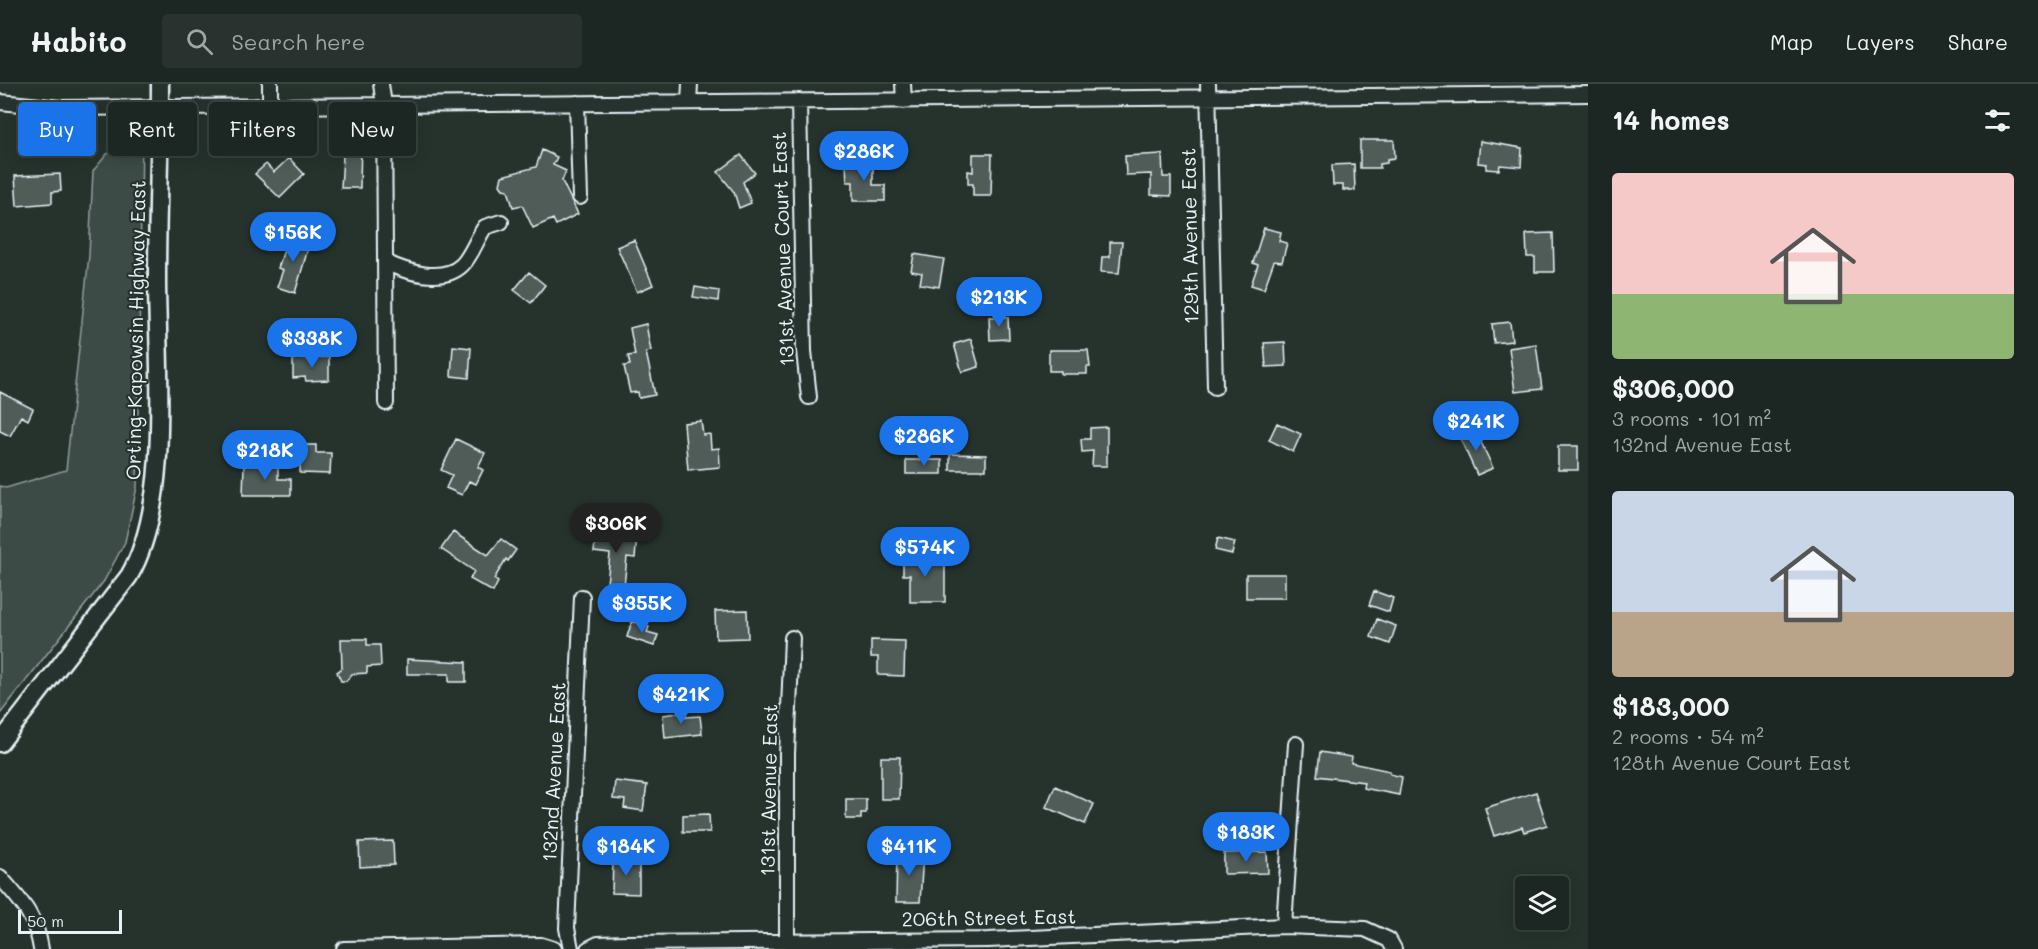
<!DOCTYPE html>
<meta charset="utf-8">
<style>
body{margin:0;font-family:Mali,sans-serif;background:#29322f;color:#f1f3f6;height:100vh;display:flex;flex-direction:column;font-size:22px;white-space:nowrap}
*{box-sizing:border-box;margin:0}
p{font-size:20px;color:#a0a5a5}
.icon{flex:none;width:33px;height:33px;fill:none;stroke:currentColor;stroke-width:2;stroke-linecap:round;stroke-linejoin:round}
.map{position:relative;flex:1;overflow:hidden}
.panel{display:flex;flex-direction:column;background:#1c2622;width:450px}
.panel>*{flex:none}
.guide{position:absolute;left:18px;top:18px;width:570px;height:54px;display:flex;gap:12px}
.fabs{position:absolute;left:1515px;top:792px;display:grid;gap:12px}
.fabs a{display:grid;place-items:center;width:54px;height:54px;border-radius:6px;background:#1c2622;box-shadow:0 3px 15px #0003,0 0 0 2px #3a4340;font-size:30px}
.scale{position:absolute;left:18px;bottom:15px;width:104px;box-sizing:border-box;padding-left:6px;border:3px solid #e8f1f8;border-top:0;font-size:16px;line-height:21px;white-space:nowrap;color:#e8f1f8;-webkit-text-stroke:4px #26332d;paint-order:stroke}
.price{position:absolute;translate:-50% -51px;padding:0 14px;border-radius:21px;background:#1a73e8;color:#fff;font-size:20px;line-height:39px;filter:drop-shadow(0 2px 3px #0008)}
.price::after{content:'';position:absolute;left:50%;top:36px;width:18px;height:14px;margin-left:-9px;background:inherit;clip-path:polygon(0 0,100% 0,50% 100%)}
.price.on{background:#222;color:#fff}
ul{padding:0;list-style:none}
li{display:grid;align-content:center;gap:12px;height:318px;padding:0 24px}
li span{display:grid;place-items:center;height:186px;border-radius:6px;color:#555}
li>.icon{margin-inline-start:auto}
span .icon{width:108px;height:108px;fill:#fffc;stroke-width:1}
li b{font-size:26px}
h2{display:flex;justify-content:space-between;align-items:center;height:72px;padding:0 24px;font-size:26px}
.tag{padding:0 21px;border-radius:6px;background:#1c2622;box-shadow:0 3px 15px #0003,0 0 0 2px #3a4340;font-size:21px;line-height:54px}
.tag.on{background:#1a73e8;color:#fff}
header{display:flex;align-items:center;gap:36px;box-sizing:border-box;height:84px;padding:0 30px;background:#1c2622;border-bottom:2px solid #3a4340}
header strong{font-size:28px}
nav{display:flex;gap:33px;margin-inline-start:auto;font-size:21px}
.search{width:420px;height:54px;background:#29322f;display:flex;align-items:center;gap:15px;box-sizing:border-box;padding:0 21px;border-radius:6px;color:#a0a5a5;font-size:22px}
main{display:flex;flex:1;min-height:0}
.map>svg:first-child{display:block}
.green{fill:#3e4b47;stroke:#939ea0;stroke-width:1.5}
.building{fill:#505c59;stroke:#e8f1f8;stroke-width:1.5}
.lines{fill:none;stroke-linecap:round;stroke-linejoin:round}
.minor-casing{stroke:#e8f1f8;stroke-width:18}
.major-casing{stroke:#e8f1f8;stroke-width:21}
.minor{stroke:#26332d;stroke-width:14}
.major{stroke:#26332d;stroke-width:16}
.labels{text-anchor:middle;stroke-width:4.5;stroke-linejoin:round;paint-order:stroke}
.street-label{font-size:20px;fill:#e8f1f8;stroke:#26332d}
</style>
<header>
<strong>Habito</strong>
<div class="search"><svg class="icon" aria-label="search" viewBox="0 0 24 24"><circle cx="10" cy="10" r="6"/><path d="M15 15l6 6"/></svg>Search here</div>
<nav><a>Map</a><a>Layers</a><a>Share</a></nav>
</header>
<main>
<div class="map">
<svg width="1588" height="865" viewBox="0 0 1588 865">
<rect width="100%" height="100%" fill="#26332d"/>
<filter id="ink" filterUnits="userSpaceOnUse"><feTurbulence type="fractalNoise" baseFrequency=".0167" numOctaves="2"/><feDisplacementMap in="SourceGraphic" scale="12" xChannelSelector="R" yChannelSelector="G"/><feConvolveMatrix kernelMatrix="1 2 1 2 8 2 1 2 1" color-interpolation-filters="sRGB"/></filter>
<g filter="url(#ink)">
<path class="green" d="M142,52L137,403L125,458L104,497L0,630V402L6,404L66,386L89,171L93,87L107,70Z"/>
<path class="building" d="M344,56H361L360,104H341Z
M1360,56H1394L1395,74L1387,75V79L1380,80V84H1360Z
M1480,57L1522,64L1521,83L1500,81L1499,86L1486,85L1487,80L1478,79Z
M542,66L557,73L553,81L566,87L562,97L578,130L556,141L553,135L533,144L522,121L513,123L508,106L503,105L500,101L502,92L536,83Z
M973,70H992L991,112H973V100H968V87L973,88Z
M1162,70L1163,93H1171V112L1151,111V90L1126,91L1125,72Z
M741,71L755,89L743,98L751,119L739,124L734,108L718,88Z
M289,74L304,90L280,114L255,90L266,80L274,88Z
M854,74H864L865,79H873V101H885V117H853V98H847L846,80H854Z
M1354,80L1355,106H1343V101H1333L1332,81Z
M60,90L61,107L52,108V119L17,122L15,92Z
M1264,144L1281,148L1279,157L1287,159L1282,178L1274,177L1264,205L1251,201L1258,181L1253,179Z
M1553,149L1554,188H1535V173H1527L1526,150Z
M289,151L310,158L295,209L277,203L283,186L278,184Z
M634,156L653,201L637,208L617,163Z
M1110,158H1122L1119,189L1101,188L1102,173H1110Z
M914,170L944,175L939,203L920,200L922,189L911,187Z
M529,188L545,201L531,219L514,206Z
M695,203L719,207L718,217L693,213Z
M989,233H1008L1009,255L990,256Z
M1510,238L1512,257L1494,259L1492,240Z
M646,240L651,267L646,268L655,311L639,314L638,308L630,309L624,282L630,281L628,272L635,271L630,244Z
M971,255L979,283L962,288L954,260Z
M1285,258L1286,282L1266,283L1264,259Z
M1536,260L1542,305L1515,308L1509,264Z
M453,262L471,264L469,294L451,292Z
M1049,266H1088L1090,283H1087V290H1061V287H1049Z
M329,273V296L306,297L305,293L293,294V274Z
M0,308L33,325L28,336L21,332L10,352L0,347Z
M701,337L703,351L710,350L711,365L719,364L720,383L688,386L684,339Z
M1277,339L1301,350L1293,368L1269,356Z
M1107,343V382H1092L1093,367L1082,368L1081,355H1090V344Z
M1475,345L1493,384L1477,391L1459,352Z
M456,355L485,369L478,383L483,386L476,400L469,397L462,411L446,404L452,391L441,386Z
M300,361H316V369H331L330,390L300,389Z
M1558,362H1578V386H1558Z
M950,370L986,371V386H950Z
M906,376H942V390H906Z
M244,381L278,382V395H291V411H243Z
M453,448L488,471L501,455L516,466L508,477L506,475L494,495L498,498L493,508L470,495L474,487L441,465Z
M596,448L637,452L635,474L627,473L624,502L607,500L610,470L594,468Z
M1218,454L1235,458L1232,470L1215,466Z
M903,468H920V475H945V518H910V491H903Z
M1246,490H1285V514H1246Z
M1374,507L1393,514L1389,528L1369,521Z
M747,526L748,554L716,555L715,527Z
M1377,535L1396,542L1390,560L1371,553Z
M632,537L649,543L647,548L658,551L654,562L627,553Z
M341,555H367V561H380L381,582L367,583V589L352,590L346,597H341L337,588L342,584Z
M871,556L905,557L904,592L878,591V573H871Z
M407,575L466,578V598H449V590H407Z
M686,628V633L700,632L702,650L665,654L663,631Z
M1320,668L1352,673L1351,679L1390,687V690L1402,693L1399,711L1363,704L1364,698L1317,692Z
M881,673H900L899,715H881Z
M615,697L647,701L643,727L624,724L625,716L613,715Z
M1055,702L1094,720L1085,740L1046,723Z
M1536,708L1547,741L1524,748L1522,743L1494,752L1485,724Z
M846,715H866V729H861V735H846Z
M709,730L710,748H683V731Z
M393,757L394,781L360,783L359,758Z
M1267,768L1268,789L1224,790V769Z
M897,769H923L920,818H896Z
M613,775L639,776V810L612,809Z"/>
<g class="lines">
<g class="minor-casing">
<path id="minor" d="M381,0L384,21L386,319
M903,0L904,17
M1208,0L1215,303
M799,17L804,267L809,313
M0,18L61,24L1588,10
M689,18L690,0
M577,19L580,113
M270,22V0
M385,178C406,188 442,200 462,181C472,171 477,154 485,143L501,138
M0,793C21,817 36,832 41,865
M1284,842L1296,660
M787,858V670L792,554
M344,865L541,861L554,865
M571,865L567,844L582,513
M588,865L598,860L626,859L988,856L1284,842L1365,845L1389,856L1394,865"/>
</g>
<g class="major-casing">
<path id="major" d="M0,659L129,492C172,419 157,280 157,196C157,131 160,65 160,0"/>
</g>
<use href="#minor" class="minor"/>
<use href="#major" class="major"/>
</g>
</g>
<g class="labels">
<g class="street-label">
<text transform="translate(1190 152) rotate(-91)" y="7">129th Avenue East</text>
<text transform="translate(783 165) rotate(-92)" y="7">131st Avenue Court East</text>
<text transform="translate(136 246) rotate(-89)" y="7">Orting-Kapowsin Highway East</text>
<text transform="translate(554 688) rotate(-87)" y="7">132nd Avenue East</text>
<text transform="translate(769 706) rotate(-89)" y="7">131st Avenue East</text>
<text transform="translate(989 834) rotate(-1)" y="7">206th Street East</text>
</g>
</g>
</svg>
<div class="fabs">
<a><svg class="icon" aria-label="layers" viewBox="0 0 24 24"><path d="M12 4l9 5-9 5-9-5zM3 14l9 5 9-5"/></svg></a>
</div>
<div class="scale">50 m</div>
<b class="price" style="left:864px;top:98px">$286K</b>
<b class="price" style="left:293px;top:179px">$156K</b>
<b class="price" style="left:999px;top:244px">$213K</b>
<b class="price" style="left:312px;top:285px">$338K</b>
<b class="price" style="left:1476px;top:368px">$241K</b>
<b class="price" style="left:924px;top:383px">$286K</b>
<b class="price" style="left:265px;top:397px">$218K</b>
<b class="price on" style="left:616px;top:470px">$306K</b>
<b class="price" style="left:925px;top:494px">$574K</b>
<b class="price" style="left:642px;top:550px">$355K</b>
<b class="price" style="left:681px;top:641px">$421K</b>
<b class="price" style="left:1246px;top:779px">$183K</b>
<b class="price" style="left:626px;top:793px">$184K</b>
<b class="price" style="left:909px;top:793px">$411K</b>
<div class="guide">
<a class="tag on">Buy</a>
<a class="tag">Rent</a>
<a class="tag">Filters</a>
<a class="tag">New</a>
</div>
</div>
<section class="panel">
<h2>14 homes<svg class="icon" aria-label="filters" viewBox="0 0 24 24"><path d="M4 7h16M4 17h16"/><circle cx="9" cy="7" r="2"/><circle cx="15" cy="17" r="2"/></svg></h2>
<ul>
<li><span style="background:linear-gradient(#f6c9c9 65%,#8fb573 0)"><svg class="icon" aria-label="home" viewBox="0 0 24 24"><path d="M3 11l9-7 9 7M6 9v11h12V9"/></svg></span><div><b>$306,000</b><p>3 rooms · 101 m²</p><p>132nd Avenue East</p></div></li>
<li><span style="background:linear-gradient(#c9d6e8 65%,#b9a48a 0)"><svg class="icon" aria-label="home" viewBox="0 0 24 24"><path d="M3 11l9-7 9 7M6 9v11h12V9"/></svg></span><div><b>$183,000</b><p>2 rooms · 54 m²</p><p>128th Avenue Court East</p></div></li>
</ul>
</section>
</main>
